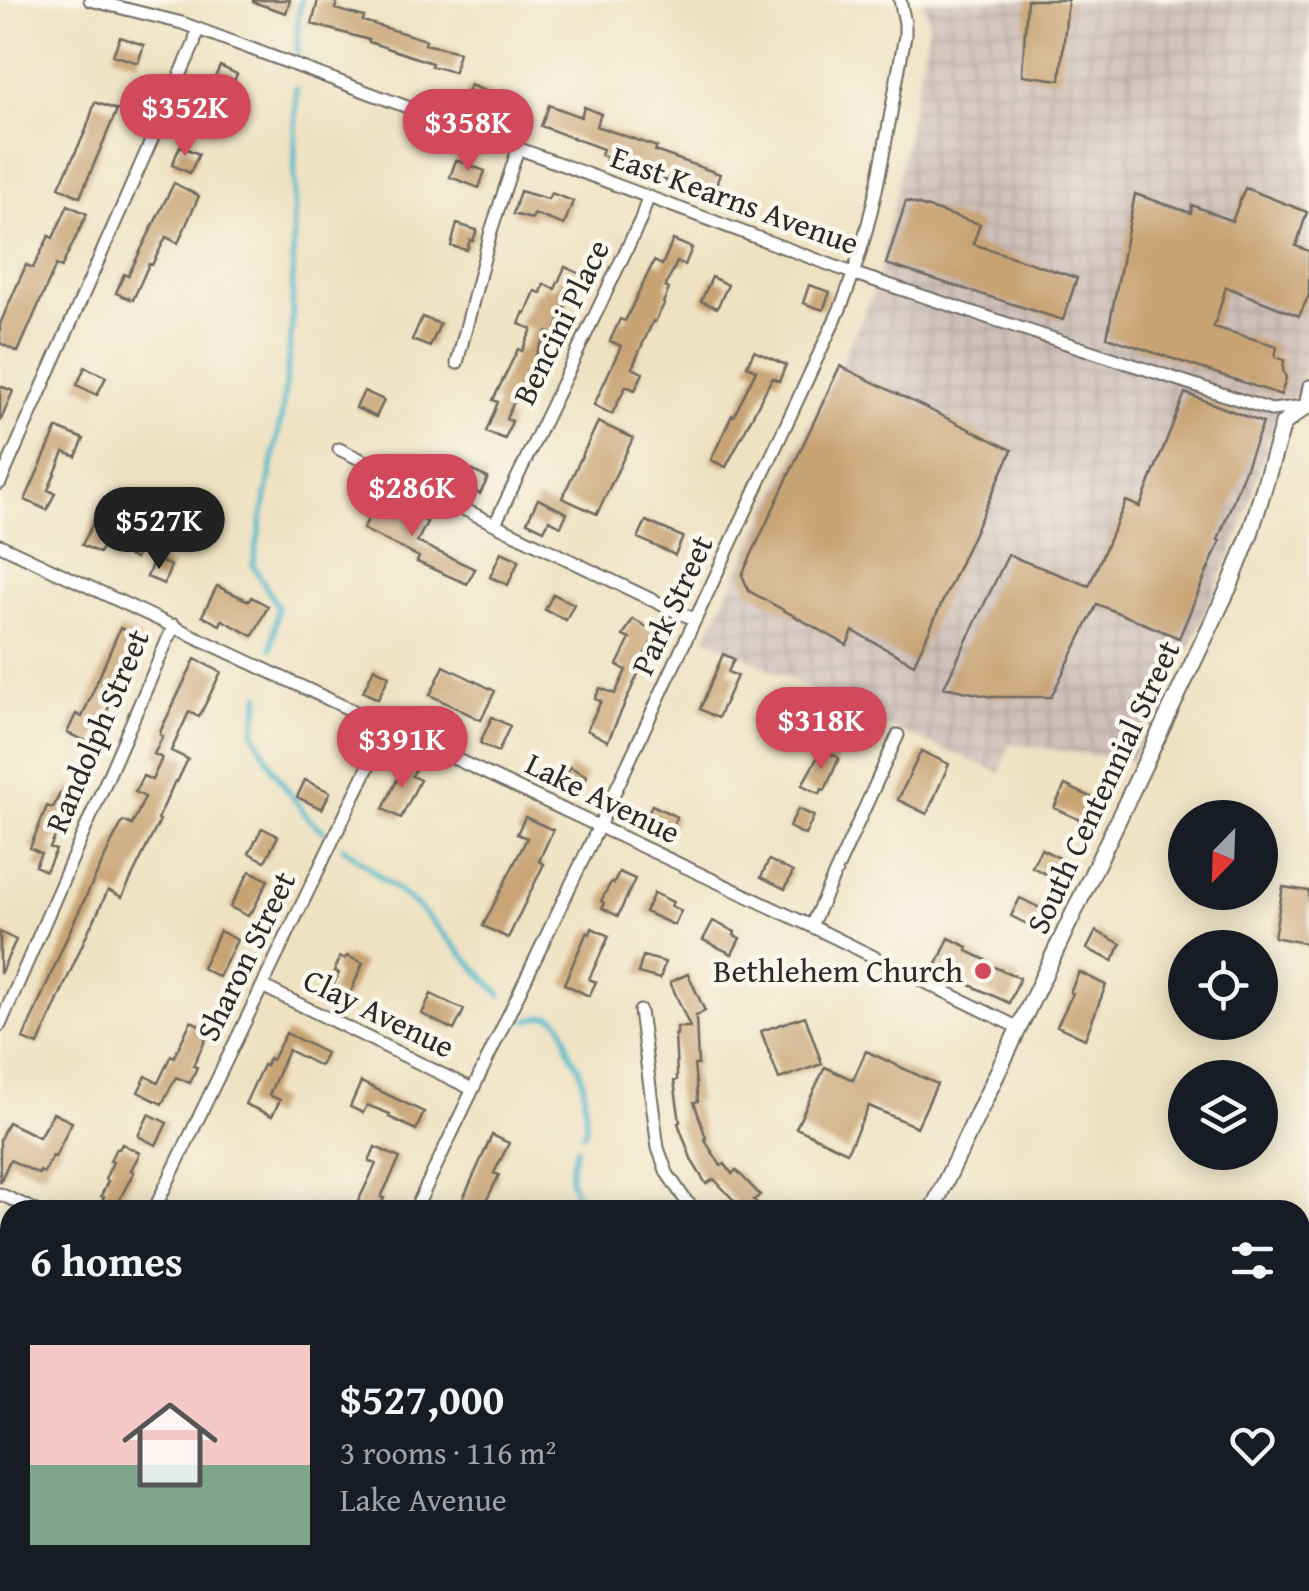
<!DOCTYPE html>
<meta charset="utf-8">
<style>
body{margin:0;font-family:"Gentium Book Plus",serif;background:#20242c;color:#f1f3f6;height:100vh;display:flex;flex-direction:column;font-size:38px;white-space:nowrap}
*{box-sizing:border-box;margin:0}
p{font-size:32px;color:#9ea1a6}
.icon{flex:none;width:55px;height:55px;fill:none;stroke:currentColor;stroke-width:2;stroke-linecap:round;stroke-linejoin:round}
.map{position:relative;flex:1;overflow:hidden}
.drawer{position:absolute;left:0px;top:1200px;width:1310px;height:392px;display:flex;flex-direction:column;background:#171b24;border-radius:30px 30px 0 0;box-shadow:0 5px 25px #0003}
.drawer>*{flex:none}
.needle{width:65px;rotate:203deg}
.controls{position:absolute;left:1168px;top:800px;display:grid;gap:20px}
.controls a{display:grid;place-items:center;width:110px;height:110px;border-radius:50%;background:#171b24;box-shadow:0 5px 25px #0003;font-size:50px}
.price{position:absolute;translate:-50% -85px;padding:0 22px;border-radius:35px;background:#d1495b;color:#fff;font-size:32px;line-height:65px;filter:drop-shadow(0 2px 5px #0008)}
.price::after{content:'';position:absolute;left:50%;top:60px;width:30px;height:22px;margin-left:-15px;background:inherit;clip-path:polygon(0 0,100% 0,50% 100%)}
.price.on{background:#222;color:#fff}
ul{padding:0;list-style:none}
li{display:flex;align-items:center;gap:30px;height:250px;padding:0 30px}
li span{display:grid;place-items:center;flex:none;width:280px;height:200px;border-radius:0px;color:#555}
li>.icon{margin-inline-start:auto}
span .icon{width:120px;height:120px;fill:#fffc;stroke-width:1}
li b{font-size:42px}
h2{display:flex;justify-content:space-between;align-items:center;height:120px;padding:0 30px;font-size:42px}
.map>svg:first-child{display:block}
.industrial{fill:url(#industrial-grid)}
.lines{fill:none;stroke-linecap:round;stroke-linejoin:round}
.stream{stroke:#4cb7c9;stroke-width:5}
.building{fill:#c8a373}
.minor-casing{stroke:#706b60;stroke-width:15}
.tertiary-casing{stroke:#706b60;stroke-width:19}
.minor{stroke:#fff;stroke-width:11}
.tertiary{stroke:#fff;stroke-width:15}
.poi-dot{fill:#d1495b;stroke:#fbf7ec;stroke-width:4}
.labels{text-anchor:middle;stroke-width:9;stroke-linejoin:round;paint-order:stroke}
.street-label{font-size:32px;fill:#2b2b2b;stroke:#fbf7ec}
.poi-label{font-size:32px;fill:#2b2b2b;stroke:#fbf7ec;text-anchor:end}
</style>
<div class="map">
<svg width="1309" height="1591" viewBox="0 0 1309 1591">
<defs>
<pattern id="industrial-grid" width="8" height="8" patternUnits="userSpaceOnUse" patternTransform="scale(2.5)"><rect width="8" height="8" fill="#cfc0ba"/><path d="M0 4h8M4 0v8" fill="none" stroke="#b2a5a0"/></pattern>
</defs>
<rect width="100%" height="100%" fill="#fbf7ec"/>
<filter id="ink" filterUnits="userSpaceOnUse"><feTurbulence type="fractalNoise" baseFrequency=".01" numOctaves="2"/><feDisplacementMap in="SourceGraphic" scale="20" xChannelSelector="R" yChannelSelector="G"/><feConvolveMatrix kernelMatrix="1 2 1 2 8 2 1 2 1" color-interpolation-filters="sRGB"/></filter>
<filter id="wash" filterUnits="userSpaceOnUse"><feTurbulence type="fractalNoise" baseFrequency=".0048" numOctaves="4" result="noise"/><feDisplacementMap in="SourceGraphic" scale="40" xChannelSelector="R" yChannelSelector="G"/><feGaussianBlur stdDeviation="2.25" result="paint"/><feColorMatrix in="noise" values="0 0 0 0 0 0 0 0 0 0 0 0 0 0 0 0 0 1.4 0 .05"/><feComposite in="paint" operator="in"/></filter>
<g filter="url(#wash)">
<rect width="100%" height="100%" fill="#efe2c2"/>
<path class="industrial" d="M922,0H1309V346L1301,388L1274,424L1239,534L1190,647L1131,761L1010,743L1001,773L868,718L706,637L877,287L930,20Z"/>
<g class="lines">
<path class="stream" d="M297,53L298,20L301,0
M271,649L278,607L253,565L282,413L292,326L296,88
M260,695L254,732L275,773L308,818L324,831
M343,847L418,907L501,995
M527,1020C535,1020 542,1015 550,1016C565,1018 565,1038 569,1049C571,1057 577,1063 580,1071C586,1087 584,1110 586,1127L583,1134
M577,1147C566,1179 568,1184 587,1210"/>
</g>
<g id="blocks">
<path class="building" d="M253,0H290L286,13L253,2Z
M318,0L337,2L335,9L364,17L363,21L426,40L425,44L459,52L454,72L431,66L432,63L369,42V40L312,24Z
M1027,0H1068L1060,80L1022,75Z
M120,37L144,45L138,63L113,55Z
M220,66L237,74L220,115L204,108L207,102L205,101Z
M470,85L490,93L483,111L463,102Z
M95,102L117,110L80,197L59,187L86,130Z
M549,105L581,117L584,107L601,114L596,126L657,147L655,151L720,174L713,194L710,192L708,197L619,162L617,166L605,162L607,157L601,155L603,149L541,126Z
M180,146L199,154L190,173L172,165Z
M456,160L485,171L479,188L450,177Z
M174,183L199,196L178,243L166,237L152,265L149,264L133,300L116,293L124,274L128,276Z
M1245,188L1307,212L1296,246L1309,251V295L1299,316L1226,287L1214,327L1277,346L1275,357L1284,360L1283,370L1286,378L1281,395L1107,337L1135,194L1191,213L1192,205L1232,221Z
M520,191L548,199L551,193L573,201L564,225L534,214L532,219L513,214Z
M906,201L980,224L973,244L1077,278L1063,320L886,264Z
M68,205L87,214L61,268L56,265L18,352L0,343V324L26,265L33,268L49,236L53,238Z
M457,224L477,230L473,241L470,240L467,250L451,246Z
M673,240L692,248L685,265L677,262L665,287L669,289L663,303L664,304L655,322L653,321L632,368L643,373L635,390L626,386L612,414L594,405L621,346L610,341L620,319L625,321L654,261L662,265Z
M565,267L585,276L578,292L572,289L554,335L547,332L542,342L506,419L512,421L505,439L486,432L498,402L493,400L518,349L522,351L532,329L519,324L524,312L526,313L535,291L541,293L544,284L555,289Z
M712,277L728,285L717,308L701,301Z
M809,285L830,292L823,310L803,303Z
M422,317L440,324L430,347L412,340Z
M754,351L786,365L779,381L772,378L726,467L711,460L732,415L734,416L756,370L747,366Z
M840,366L1012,450L914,664L853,631L847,645L749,591L742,575Z
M85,367L106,377L97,395L77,385Z
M0,386L13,391L0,422Z
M364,391L384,400L376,417L356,408Z
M1185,393L1263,423L1218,540L1220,541L1179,638L1097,604L1051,697H992L944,687L1008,555L1089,586L1126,501L1140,507Z
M598,422L633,438L597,514L562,498Z
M57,428L84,439L76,457L64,452L48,490L55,493L47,510L25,500Z
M471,470L488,478L480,494L463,485Z
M379,498L427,522L417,542L475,569L467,584L417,562L419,557L363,529Z
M538,499L567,513L561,526L549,520L544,530L527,522Z
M97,515L128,529L132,521L149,530L135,559L104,544L99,553L82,545Z
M646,521L683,537L675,555L638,538Z
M501,552L519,560L508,585L490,577Z
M154,559L171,566L164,584L147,577Z
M217,586L249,601L251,597L268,606L253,636L222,620L220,625L202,616Z
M553,594L574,604L566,620L545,610Z
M633,619L657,633L644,655L646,656L608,741L587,730L601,701L595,699L600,688L615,694L626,670L617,665L630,639L623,636Z
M120,628L141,638L133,656L131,655L93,744L67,733L76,714L82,717Z
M723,654L734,659L728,672L737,676L718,718L700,709Z
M195,659L221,672L199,717L189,712L171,751L188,759L177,782L175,781L158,819L160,820L122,897L108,890L92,925H91L38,1045L23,1039L71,928L112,842L123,821L132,825L145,797L135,792L143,776L152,780L162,758L154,754L163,736L160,735L161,730Z
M444,666L495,691L481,720L430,695Z
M374,668L389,676L378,699L363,692Z
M835,709L864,723L855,740L827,726Z
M492,717L510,726L498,752L480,743Z
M822,749L839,758L825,790L822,789L820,794L802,785Z
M921,751L949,764L927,814L898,800Z
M406,761L417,766L412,776L420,780L401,818L383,809Z
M570,767L587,776L578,795L561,786Z
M305,780L330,792L322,809L297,797Z
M1065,785L1101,802L1091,825L1054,808Z
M69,786L79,791L70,809L68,808L50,848L56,850L46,871L35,866L41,853L30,848L47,806L53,808L60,793L65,795Z
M652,805L677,817L668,834L643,822Z
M798,809L814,816L805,835L789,827Z
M525,817L553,830L539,861L544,864L508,938L483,926L527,838L517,834Z
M262,828L278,836L265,861L249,853Z
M1041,849L1066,861L1056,879L1032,867Z
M769,860L793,872L785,889L761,877Z
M250,871L268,880L252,912H250L248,916L230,907Z
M619,872L635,879L618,916L602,908L604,903L601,901L611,882L614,883Z
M1283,887L1309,891V944L1274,937Z
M654,893L673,902L671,906L681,911L674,925L645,912Z
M1020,898L1042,909L1033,927L1011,916Z
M713,921L735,932L734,935L740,938L732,954L703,940Z
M592,928L609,936L589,979L596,982L589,996L564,984L587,932L590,934Z
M220,931L237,940L219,977L202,968Z
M1096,931L1121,944L1113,961L1087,949Z
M0,932L16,940L0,974Z
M949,938L968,947L967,951L988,961L987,964L1020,978L1009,1003L935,969Z
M347,956L363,963L347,1001L330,992L339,973L334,971L340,957L345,959Z
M643,956L665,962L660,979L638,973Z
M1079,972L1106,985L1085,1039L1057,1026L1073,993L1070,992Z
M688,974L705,1011L696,1016L698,1065H694L698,1101L694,1102L706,1138L704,1139L721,1166L725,1164L732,1174L736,1170L760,1195L754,1200L763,1210H743L714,1179L706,1184L692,1161L678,1123L680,1122L674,1081L677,1080V1074L675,1035H677V1027H690L670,982Z
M431,994L464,1010L454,1030L422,1014Z
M805,1016L822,1064L779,1079L761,1031Z
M191,1021L210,1030L193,1066L197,1067L190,1083L176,1077L162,1104L138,1092L146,1076L158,1083L171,1055L174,1057Z
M286,1033L326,1053L320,1066L288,1050L269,1095L280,1100L272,1116L245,1104L263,1065L266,1066L269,1058L272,1060Z
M866,1051L937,1084L917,1127L869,1106L847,1152L796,1128L825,1067L853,1080Z
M361,1082L424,1112L416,1130L389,1117L390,1114L367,1105L363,1113L350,1107Z
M53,1113L72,1122L55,1157L52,1156L44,1173L40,1171L39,1174L10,1160L0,1182V1139L8,1122L39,1137Z
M149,1114L167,1123L156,1145L138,1136Z
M492,1135L509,1143L494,1173L499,1175L482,1210H458Z
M122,1144L140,1153L131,1170L134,1172L114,1210L101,1203L104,1197L101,1196L108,1181L105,1179L113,1162L110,1161L116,1148L119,1149Z
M375,1147L400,1158L381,1197L384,1198L378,1210H354L376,1164L369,1161Z"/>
</g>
</g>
<g filter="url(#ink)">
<use href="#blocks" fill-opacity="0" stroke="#706b60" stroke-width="2.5"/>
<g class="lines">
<g class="minor-casing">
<path id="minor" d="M90,0L182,23L855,274L1271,410L1305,406L1309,386
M457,363L491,231L518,149
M339,449L677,612L695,619
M0,483L194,44L197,29
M495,524L641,219L648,197
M0,545L811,926L1019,1028
M811,926L898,735
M262,986L472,1089
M640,1011L658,1148L667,1173L686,1201L696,1210
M0,1025L174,625
M0,1194L35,1210
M154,1210L388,726
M415,1210L599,826L840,309C876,223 887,128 905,36V23L900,0
M0,1537L10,1516
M1300,1554L1309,1557
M138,1582L156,1591
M820,1582L839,1591
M233,1591L237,1582
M493,1591L497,1582"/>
</g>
<g class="tertiary-casing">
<path id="tertiary" d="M932,1210L1230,585L1250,534L1283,424L1309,404
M1300,1361L1309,1335
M751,1591L755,1582
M1221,1591L1224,1582"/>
</g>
<use href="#minor" class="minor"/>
<use href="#tertiary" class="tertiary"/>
</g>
</g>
<circle class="poi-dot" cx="983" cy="971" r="10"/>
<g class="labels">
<g class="street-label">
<text transform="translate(735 200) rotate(20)" y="11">East Kearns Avenue</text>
<text transform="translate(561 322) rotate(-64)" y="11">Bencini Place</text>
<text transform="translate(672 605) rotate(-65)" y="11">Park Street</text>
<text transform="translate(97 731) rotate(-67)" y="11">Randolph Street</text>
<text transform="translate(1103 787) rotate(-65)" y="11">South Centennial Street</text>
<text transform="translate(603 798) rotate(26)" y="11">Lake Avenue</text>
<text transform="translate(246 956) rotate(-64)" y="11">Sharon Street</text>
<text transform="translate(379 1013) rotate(26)" y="11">Clay Avenue</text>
</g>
<g class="poi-label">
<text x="963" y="982">Bethlehem Church</text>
</g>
</g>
</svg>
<div class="controls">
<a><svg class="needle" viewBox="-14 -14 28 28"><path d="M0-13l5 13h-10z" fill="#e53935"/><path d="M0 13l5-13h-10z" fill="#9ea1a6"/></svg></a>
<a><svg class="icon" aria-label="locate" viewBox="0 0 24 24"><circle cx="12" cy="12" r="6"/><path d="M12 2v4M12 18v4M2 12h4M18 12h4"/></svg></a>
<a><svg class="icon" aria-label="layers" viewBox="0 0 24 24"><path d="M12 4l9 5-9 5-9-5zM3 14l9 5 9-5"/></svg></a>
</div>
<b class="price" style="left:185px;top:159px">$352K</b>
<b class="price" style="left:468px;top:174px">$358K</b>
<b class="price" style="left:412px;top:539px">$286K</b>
<b class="price on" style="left:159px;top:572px">$527K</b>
<b class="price" style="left:821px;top:772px">$318K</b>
<b class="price" style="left:402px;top:791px">$391K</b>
<section class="drawer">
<h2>6 homes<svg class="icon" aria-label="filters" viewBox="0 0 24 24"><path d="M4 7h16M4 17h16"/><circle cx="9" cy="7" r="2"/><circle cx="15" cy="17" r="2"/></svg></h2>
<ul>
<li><span style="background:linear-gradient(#f6c9c9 60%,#7fa58c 0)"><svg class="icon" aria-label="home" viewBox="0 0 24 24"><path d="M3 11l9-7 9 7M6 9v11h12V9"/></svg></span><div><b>$527,000</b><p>3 rooms · 116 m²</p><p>Lake Avenue</p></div><svg class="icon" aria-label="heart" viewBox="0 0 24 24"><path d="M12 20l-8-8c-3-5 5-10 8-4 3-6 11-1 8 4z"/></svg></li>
</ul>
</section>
</div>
